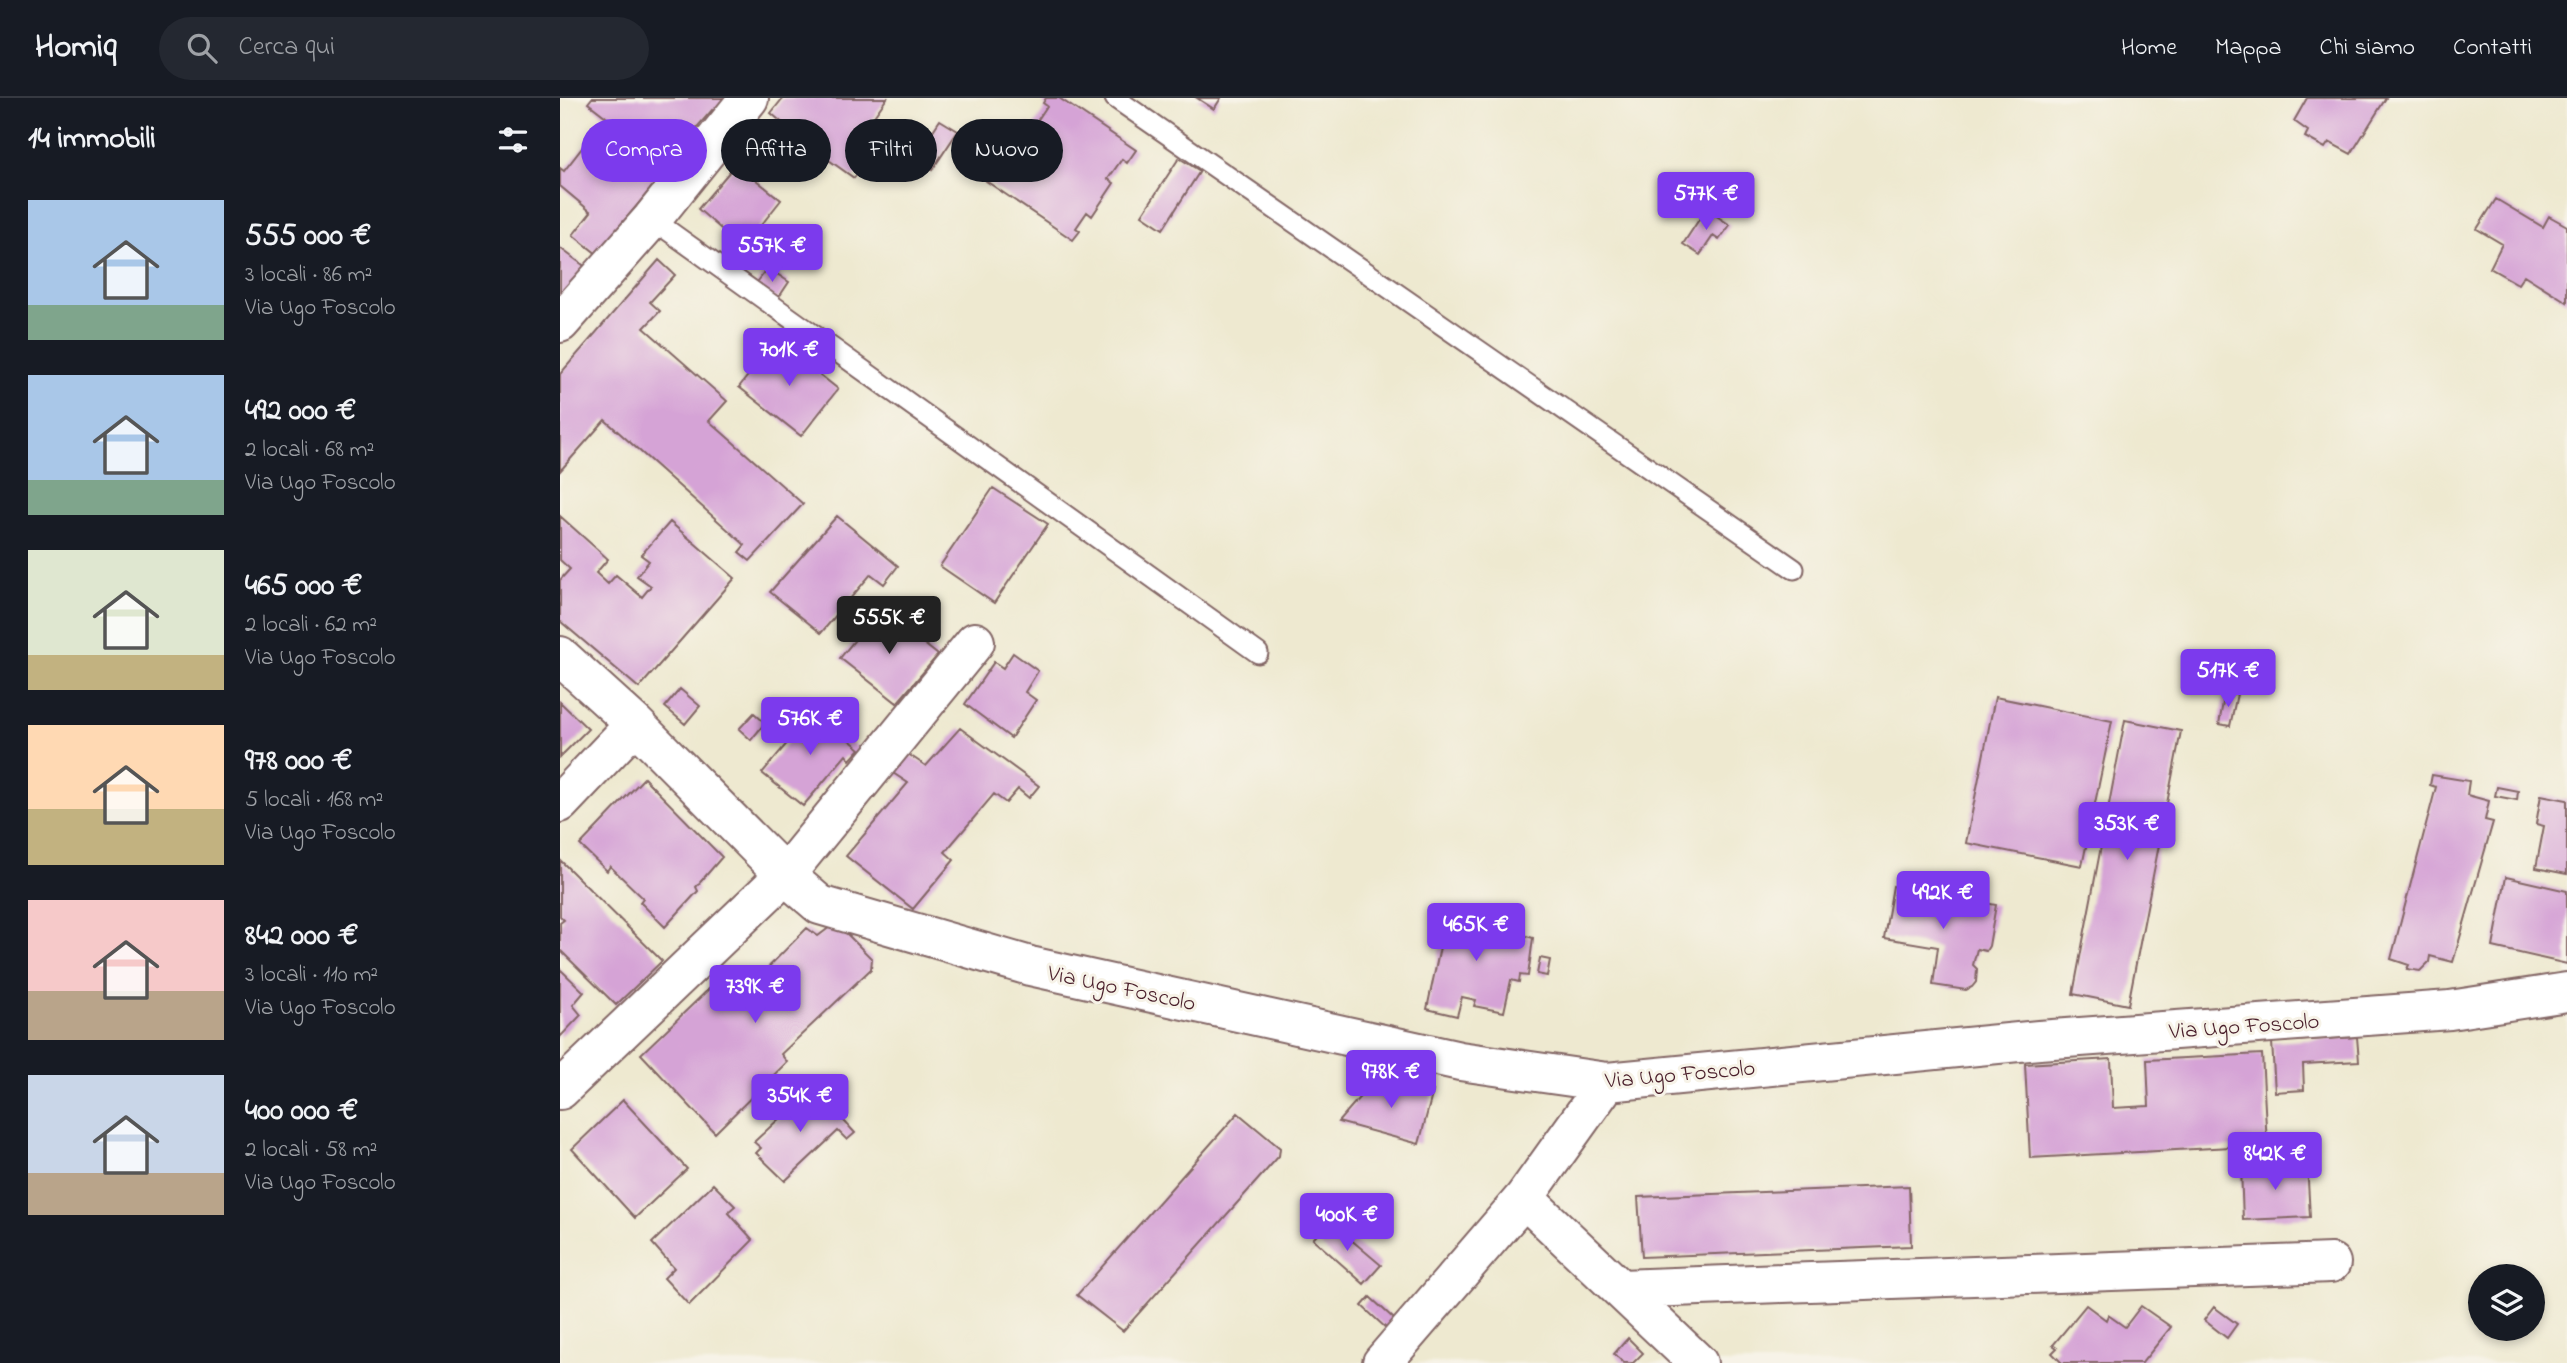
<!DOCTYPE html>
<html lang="it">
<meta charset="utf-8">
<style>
body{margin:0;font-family:"Indie Flower",sans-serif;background:#242831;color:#f1f3f6;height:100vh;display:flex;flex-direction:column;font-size:26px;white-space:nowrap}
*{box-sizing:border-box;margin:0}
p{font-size:23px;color:#9ea1a6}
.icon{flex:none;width:38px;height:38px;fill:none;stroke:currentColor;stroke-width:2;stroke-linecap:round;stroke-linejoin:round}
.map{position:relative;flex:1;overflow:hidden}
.side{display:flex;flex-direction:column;background:#171b24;width:560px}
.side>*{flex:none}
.hud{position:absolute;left:21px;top:21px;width:665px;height:63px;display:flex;gap:14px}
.buttons{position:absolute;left:1908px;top:1166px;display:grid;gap:14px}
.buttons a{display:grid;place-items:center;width:77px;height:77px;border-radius:50%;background:#171b24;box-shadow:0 4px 10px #0003;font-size:35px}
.price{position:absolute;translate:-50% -60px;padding:0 16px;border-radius:7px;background:#7c3aed;color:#fff;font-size:23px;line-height:46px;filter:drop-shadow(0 2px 4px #0008)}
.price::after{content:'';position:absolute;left:50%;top:42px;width:21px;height:16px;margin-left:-10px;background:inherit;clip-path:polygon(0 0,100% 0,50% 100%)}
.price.active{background:#222;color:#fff}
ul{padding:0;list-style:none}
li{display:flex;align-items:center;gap:21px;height:175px;padding:0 28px}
li span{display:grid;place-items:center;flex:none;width:196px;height:140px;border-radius:0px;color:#555}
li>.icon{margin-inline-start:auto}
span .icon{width:84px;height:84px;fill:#fffc;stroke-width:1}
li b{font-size:30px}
h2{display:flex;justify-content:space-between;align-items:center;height:84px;padding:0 28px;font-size:30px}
.chip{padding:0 24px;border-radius:32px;background:#171b24;box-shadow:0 4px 10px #0003;font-size:24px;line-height:63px}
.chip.active{background:#7c3aed;color:#fff}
header{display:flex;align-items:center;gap:42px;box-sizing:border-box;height:98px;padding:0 35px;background:#171b24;border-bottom:2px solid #363941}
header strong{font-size:33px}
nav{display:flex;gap:38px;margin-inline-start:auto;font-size:24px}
.search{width:490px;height:63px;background:#242831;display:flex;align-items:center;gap:18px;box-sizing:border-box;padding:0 24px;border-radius:38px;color:#9ea1a6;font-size:26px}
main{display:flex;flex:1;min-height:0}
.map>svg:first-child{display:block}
.building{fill:#d5a3d6}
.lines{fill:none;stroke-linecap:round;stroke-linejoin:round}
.service-casing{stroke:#836665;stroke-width:23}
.minor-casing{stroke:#836665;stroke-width:42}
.service{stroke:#fff;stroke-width:19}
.minor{stroke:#fff;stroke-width:38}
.labels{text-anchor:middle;stroke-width:6;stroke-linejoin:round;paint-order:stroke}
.street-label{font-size:23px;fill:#4a1f2b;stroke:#f7f3e8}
</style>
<header>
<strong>Homiq</strong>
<div class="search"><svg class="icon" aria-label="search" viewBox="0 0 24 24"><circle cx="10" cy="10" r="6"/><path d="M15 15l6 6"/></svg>Cerca qui</div>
<nav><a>Home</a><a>Mappa</a><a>Chi siamo</a><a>Contatti</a></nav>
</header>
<main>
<section class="side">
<h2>14 immobili<svg class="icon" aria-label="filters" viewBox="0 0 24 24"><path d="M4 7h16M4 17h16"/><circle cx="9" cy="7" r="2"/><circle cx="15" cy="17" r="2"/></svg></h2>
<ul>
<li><span style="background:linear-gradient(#a9c7e8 75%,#7fa58c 0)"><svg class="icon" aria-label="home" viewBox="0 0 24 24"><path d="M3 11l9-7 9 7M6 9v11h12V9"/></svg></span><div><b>555 000 €</b><p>3 locali · 86 m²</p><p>Via Ugo Foscolo</p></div></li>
<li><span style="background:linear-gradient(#a9c7e8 75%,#7fa58c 0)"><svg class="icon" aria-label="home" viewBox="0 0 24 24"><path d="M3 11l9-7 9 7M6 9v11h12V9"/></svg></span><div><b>492 000 €</b><p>2 locali · 68 m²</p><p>Via Ugo Foscolo</p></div></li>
<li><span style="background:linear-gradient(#dfe7d0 75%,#c2b280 0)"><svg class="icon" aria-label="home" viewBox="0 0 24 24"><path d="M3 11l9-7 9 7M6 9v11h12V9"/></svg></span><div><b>465 000 €</b><p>2 locali · 62 m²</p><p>Via Ugo Foscolo</p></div></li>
<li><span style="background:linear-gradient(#ffd9b3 60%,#c2b280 0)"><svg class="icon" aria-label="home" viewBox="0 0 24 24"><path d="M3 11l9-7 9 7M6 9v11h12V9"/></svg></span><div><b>978 000 €</b><p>5 locali · 168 m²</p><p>Via Ugo Foscolo</p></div></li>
<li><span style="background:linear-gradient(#f6c9c9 65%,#b9a48a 0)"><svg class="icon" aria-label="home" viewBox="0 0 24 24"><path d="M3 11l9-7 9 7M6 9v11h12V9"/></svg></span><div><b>842 000 €</b><p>3 locali · 110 m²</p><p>Via Ugo Foscolo</p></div></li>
<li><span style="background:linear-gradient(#c9d6e8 70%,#b9a48a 0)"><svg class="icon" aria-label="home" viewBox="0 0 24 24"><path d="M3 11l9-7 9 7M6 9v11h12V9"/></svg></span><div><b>400 000 €</b><p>2 locali · 58 m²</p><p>Via Ugo Foscolo</p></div></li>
</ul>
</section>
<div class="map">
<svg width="2007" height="1265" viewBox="0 0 2007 1265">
<rect width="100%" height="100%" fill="#f7f3e8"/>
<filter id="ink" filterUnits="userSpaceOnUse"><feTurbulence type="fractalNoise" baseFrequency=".0143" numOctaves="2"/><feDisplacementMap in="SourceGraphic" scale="14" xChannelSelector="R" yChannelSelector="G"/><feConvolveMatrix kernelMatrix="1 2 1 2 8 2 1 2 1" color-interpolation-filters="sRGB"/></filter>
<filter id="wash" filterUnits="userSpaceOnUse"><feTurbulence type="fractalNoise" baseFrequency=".00686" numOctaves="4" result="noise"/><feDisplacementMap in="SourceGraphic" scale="28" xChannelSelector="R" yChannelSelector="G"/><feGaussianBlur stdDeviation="1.57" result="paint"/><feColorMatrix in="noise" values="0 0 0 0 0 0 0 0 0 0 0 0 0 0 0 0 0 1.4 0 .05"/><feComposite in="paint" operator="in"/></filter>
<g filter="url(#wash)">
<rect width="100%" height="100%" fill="#eee9d0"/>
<g id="blocks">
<path class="building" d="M32,0H174L159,20L152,12L103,68L107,71L37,156L13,137L31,114L0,88V70L4,73L46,19L28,5Z
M223,0H327L308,27L324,40L294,80L248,47L236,60L213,41L225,27L211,15Z
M486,0H499L576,52L567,65L562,61L548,81L554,85L532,118L527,114L516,130L520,133L513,142L426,83L432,74L438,78L451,59L446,55L468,25L473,29L487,8L483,5Z
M637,0H661L654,11Z
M1747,0H1826L1791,56L1769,44L1765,50L1745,39L1748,33L1734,23Z
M380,22L398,33L372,72L355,60Z
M619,60L640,73L603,131L582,117Z
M176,66L221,102L183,150L138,111Z
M1936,101L1983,129L1989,118L2007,128V204L1964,177L1958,186L1930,170L1942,146L1917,131Z
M1146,111L1170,127L1159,142L1153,138L1140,157L1123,146Z
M0,150L27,170L0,204Z
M99,162L115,177L90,204L100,213L84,230L167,303L149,323L243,406L190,463L179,454L185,447L45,322L0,373V276Z
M208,170L229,184L217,202L195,187Z
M216,242L278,291L241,338L179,289Z
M433,390L488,426L434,505L380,468Z
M0,418L48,461L36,475L48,486L56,477L82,499L91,488L77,478L89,463L81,457L110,424L175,480L79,590L0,523V482L10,471L0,462Z
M277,418L338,468L324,486L311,476L261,535L210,494Z
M320,511L378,557L337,605L280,560Z
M453,555L478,573L465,594L476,602L451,640L405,606L434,564L443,570Z
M120,591L140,608L125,626L105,609Z
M1665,594L1677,596L1670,628L1659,626Z
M1435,599L1552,623L1522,768L1406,745Z
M0,604L28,631L0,659Z
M256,611L276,623L274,629L300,651L290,662L286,657L243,708L202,675Z
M194,615L205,625L191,642L179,631Z
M1565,622L1621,633L1568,907L1513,896Z
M400,630L479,688L469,700L458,691L446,705L434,696L385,754L394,762L353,811L286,758L348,685L333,675L348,656L366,668Z
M1872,677L1909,683L1907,697L1929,703L1925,722L1933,724L1893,864L1870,858L1869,864L1860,873L1847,871L1849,867L1831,861L1876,689L1870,687Z
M84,680L162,759L136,789L138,793L105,829L80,804L83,800L50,768L47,773L20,747Z
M1937,689L1958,693L1957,702L1935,698Z
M1981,697L2007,702V776L1976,770L1984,728L1976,726Z
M0,762L102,863L56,907L0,852V825L4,822L0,818Z
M1946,779L2007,793V866L1933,849Z
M1333,788L1436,807L1429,848L1426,853L1417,851L1413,867L1417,871L1416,884L1412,889L1406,892L1373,887L1378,849L1324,840Z
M878,815L930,822V827L973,840L968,878L960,877L959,884L951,882L944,914L914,908L916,902L902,899L897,918L867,911L880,849L872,846Z
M270,829L283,832L312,861L311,871L221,956L227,964L155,1035L81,956L152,888L171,907L247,830L258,838Z
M980,860L990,862L987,878L977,876Z
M0,871L24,894L13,907L21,917L0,939Z
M1797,939L1799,963L1743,966L1744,992L1715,994L1712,944Z
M1702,956L1707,1047L1470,1060L1465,966L1551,961L1553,1010L1589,1008L1587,962Z
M817,979L873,993L859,1046L778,1024Z
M253,989L295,1035L287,1042L278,1033L225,1083L196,1055L201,1050L194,1044Z
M63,1002L127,1071L75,1120L12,1051Z
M678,1015L720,1050L719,1058L563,1233L517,1197Z
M1747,1065L1750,1119L1683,1122L1681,1069Z
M153,1086L175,1108L168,1114L193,1142L129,1207L104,1180L114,1170L92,1145Z
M1349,1088L1351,1148L1082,1159L1078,1099Z
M770,1124L821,1167L804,1186L753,1141Z
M810,1199L834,1221L827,1231L802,1208Z
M1526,1207L1546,1222L1548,1217L1565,1229L1581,1208L1611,1229L1582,1265H1502L1492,1255L1497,1250L1493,1247Z
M1654,1209L1677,1226L1667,1240L1644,1222Z
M1068,1240L1083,1255L1073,1265H1064L1054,1256Z"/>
</g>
</g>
<g filter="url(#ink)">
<use href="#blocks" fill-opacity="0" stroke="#836665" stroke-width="2"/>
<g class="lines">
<g class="service-casing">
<path id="service" d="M555,0L1234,471
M92,121L698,555"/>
</g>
<g class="minor-casing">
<path id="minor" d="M0,225L92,121L189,0
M415,544L225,777L260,807L470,868L900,963L1047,984L1479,942L1890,912L2007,894
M0,558L75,626L225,777L0,992
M0,705L75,626
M964,1100L1138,1265
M1060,1191L1771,1165
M822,1265L964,1100L1047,984"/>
</g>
<use href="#service" class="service"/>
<use href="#minor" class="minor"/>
</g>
</g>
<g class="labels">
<g class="street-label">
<text transform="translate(562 889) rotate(12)" y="8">Via Ugo Foscolo</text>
<text transform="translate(1684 927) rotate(-4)" y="8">Via Ugo Foscolo</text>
<text transform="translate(1120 975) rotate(-5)" y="8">Via Ugo Foscolo</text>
</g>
</g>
</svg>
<div class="buttons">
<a><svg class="icon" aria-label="layers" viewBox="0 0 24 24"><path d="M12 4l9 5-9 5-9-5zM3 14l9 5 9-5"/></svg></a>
</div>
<b class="price" style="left:1146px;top:134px">577K €</b>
<b class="price" style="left:212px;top:186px">557K €</b>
<b class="price" style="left:229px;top:290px">701K €</b>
<b class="price active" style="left:329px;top:558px">555K €</b>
<b class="price" style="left:1668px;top:611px">517K €</b>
<b class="price" style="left:250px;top:659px">576K €</b>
<b class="price" style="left:1567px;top:764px">353K €</b>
<b class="price" style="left:1383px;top:833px">492K €</b>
<b class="price" style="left:916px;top:865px">465K €</b>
<b class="price" style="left:195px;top:927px">739K €</b>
<b class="price" style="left:831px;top:1012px">978K €</b>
<b class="price" style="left:240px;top:1036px">354K €</b>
<b class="price" style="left:1715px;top:1094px">842K €</b>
<b class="price" style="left:787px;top:1155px">400K €</b>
<div class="hud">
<a class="chip active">Compra</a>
<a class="chip">Affitta</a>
<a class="chip">Filtri</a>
<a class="chip">Nuovo</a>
</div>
</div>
</main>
